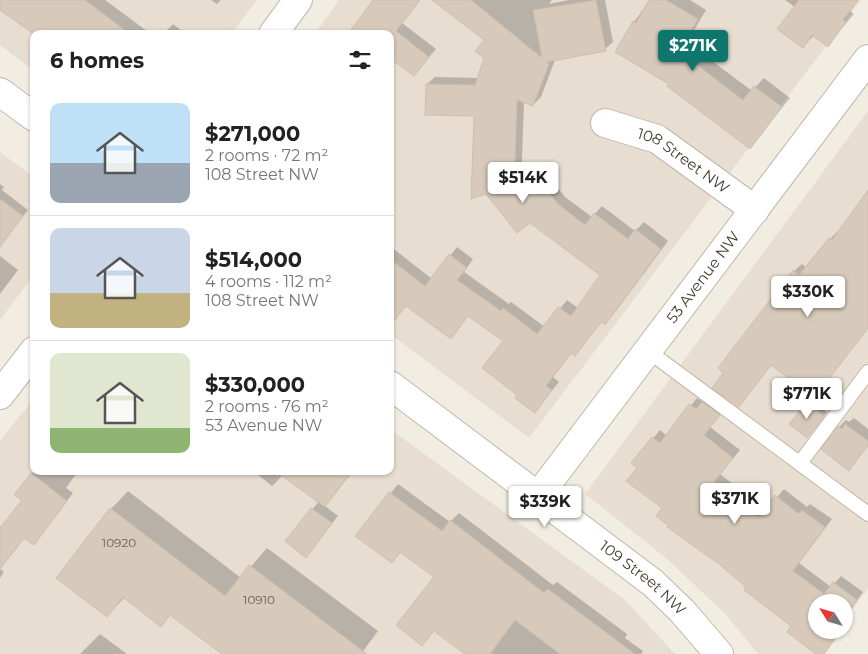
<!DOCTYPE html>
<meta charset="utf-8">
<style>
body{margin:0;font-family:Montserrat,sans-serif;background:#f2f2f2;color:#222;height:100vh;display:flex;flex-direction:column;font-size:19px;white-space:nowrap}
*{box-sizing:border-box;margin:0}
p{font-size:16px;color:#767676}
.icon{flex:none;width:28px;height:28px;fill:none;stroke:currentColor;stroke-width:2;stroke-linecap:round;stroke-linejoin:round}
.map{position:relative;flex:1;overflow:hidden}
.sheet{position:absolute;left:30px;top:30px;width:364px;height:445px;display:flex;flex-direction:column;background:#fff;border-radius:10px;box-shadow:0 1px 4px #0004}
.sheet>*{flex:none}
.needle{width:32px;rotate:307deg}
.tools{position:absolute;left:808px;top:594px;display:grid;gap:10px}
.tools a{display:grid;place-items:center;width:45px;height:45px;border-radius:50%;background:#fff;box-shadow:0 1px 4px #0004;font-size:25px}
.price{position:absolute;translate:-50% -42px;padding:0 11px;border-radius:5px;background:#fff;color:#222;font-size:16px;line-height:32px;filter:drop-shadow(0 1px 2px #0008)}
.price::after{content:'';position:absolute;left:50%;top:30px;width:15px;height:11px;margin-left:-8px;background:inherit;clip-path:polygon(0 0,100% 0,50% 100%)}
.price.on{background:#0f766e;color:#fff}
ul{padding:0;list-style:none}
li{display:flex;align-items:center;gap:15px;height:125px;padding:0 20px}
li+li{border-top:1px solid #e0e0e0}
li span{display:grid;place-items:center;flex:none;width:140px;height:100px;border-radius:10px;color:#555}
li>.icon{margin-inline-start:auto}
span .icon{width:60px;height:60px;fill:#fffc;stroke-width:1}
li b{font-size:21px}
h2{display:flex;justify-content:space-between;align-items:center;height:60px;padding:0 20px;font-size:21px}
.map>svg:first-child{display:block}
.residential{fill:#e7ded1}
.shadow{fill:#0003}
.building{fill:#d7cabb;stroke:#cfbeac}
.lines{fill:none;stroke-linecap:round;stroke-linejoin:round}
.service-casing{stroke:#c1b6a9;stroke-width:16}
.minor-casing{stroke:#c1b6a9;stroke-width:30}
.service{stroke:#fff;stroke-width:14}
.minor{stroke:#fff;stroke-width:28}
.labels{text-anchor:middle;stroke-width:4.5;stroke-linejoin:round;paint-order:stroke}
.number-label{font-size:12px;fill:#696055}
.street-label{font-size:15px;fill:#443c33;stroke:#fff}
</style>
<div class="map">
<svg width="868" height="654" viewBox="0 0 868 654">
<rect width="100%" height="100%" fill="#f2ede3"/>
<path class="residential" d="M0,0H257L231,34H34V71L0,45Z
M339,0H861L529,438L390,334V34H315Z
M868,111V589L844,620V602H816V630H836L817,654H758L727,616L666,558L585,494Z
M0,152L34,177V275L0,320Z
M34,398V471H390V429L625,600L675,654H0V441Z"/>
<path class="shadow" d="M12,0H105L151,34H37Z
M211,0H221L217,4Z
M376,0H420L402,23L436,49L414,75L390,56V34Z
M434,0H552L549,4L569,0H605L613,42L605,49L555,60L541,97L533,105L524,102L521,187L544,169L565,197L592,217L602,206L635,231L644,222L668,241L613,315L605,323L602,321L575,355L572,352L553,377L559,382L535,411L519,395L505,341L469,315L451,337L407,305L390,308V246L432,279L457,247L473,259L464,272L509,304L511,302L545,327L567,300L578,308L602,275L530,221L517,231L475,115L427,84L435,77L479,78L486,58V40Z
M650,0H690L706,10L687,42L752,91L764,78L790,98L750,147L671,83L634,22Z
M785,0H858L850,11L854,14L828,45L814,35L803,47L795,7Z
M173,24L186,34H163Z
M0,184L4,187L2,190L28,210L8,235L0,229Z
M868,193V328L814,396L772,364L738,406L794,271L802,264L807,268L830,239L837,232L838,233Z
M0,256L18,270L0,294Z
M710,395L726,407L710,427L740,450L720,474L766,510L784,489L807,507L810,504L832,519L799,563L831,587L841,576L863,592L844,619V602H816V630H842L823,654H818L793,626L664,508L639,467L633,463L660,430L667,436L697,398L703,402Z
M811,400L827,412L807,437L808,403Z
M854,418L868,429V446L849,469L839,427L846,420L849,422Z
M34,471H78L66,488L73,493L33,544L25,537L0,569L4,572L0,578V526L2,527L23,500L16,495Z
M253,471H353L325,506L338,516L306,556L287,541L319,501L283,475L272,486Z
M398,484L450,522L459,513L553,585L557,582L627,634L625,638L643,651L641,654H467L435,630L422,644L435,577L402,551L392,562L357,536Z
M128,491L241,578L267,548L378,631L361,654H224L171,614L161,625L125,597L107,616L111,509Z
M844,620L848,623L844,628Z
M100,634L127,654H80Z"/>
<path class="building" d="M0,0H85L130,34H34L0,10Z
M373,0H420L396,31L429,57L414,76L390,58V34H348Z
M432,0H471L542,58L533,10L596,0L606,51L547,62L549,64L533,106L517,100L514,193L536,176L558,204L585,225L594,213L628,239L635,229L661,249L605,325L601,322L575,356L571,353L546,386L552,390L535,413L515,398L517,395L482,368L503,341L468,316L451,339L406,306L390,326V259L425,286L449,254L467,268L457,280L501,311L503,308L537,334L558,307L571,316L600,275L530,223L517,233L486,194L471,199L474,116L425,115L426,84L475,85L484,58L475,51L484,40Z
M649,0H666L698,19L679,51L743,100L754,86L782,107L750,149L667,86L669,84L615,52L633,21L636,23Z
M799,0H858L843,20L846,22L828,47L812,35L803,48L777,29Z
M868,190V328L814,398L771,365L739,407L712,388L723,373L718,368L793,270L799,275L829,238L832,240Z
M0,199L23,216L0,247Z
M702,402L720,415L704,435L733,458L714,482L759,517L775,495L799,514L802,510L825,527L793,571L824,594L833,582L857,600L844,618V602H816V630L841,631L824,654H816L787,632L791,626L744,590L746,587L719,564L667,527L668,525L656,516L662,508L626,481L637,468L631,463L652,437L660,443L689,404L696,409Z
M807,402L824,416L807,438L789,424Z
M845,424L868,441V445L849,471L821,449L838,426L842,429Z
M275,471H352L325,507Z
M31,473L67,501L34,545L24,538L0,569V528L22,500L14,495Z
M389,492L442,531L450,520L544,593L548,589L635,654H560L515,620L490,654H465L434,631L422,646L396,625L434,577L400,552L392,563L355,536Z
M110,508L225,596L249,565L367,654H222L170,615L161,627L123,597L107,617L56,578Z
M311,508L332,523L306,558L285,541Z"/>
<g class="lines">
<g class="service-casing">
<path id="service" d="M648,351L868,514
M800,463L868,372"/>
</g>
<g class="minor-casing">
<g id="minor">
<path d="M273,34L298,0"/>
<path d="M0,92L34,117"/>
<path id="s1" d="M605,123L657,139L755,210"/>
<path id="s2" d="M390,385L653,583L682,611L719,654"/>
<path d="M0,395L34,351"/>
<path id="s3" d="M538,496L868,59"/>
</g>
</g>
<use href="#service" class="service"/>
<use href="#minor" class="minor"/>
</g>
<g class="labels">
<g class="number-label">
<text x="119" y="547">10920</text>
<text x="259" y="604">10910</text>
</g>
<g class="street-label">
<text dy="5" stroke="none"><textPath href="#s1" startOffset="88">108 Street NW</textPath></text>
<text dy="5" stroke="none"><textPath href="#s3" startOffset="274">53 Avenue NW</textPath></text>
<text dy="5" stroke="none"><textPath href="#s2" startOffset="318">109 Street NW</textPath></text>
</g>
</g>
</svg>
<div class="tools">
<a><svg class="needle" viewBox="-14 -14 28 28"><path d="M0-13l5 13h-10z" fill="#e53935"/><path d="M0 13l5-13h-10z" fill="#767676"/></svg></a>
</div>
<b class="price on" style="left:693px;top:72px">$271K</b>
<b class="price" style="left:523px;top:204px">$514K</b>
<b class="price" style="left:808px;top:318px">$330K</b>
<b class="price" style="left:807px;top:420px">$771K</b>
<b class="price" style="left:735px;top:525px">$371K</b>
<b class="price" style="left:545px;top:528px">$339K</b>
<section class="sheet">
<h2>6 homes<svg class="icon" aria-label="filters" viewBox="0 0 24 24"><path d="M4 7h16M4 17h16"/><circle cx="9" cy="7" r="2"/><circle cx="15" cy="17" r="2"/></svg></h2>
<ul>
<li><span style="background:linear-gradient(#bfe0f5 60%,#9aa5b1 0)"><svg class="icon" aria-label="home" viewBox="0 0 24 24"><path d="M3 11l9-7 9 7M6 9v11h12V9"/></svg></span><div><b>$271,000</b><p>2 rooms · 72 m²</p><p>108 Street NW</p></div></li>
<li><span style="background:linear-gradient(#c9d6e8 65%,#c2b280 0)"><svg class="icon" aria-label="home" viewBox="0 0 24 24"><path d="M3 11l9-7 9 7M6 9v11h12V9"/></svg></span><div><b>$514,000</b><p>4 rooms · 112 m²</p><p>108 Street NW</p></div></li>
<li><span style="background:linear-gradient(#dfe7d0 75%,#8fb573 0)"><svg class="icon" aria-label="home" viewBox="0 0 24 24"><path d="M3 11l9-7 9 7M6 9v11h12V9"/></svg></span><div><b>$330,000</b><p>2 rooms · 76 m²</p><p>53 Avenue NW</p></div></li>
</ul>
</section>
</div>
